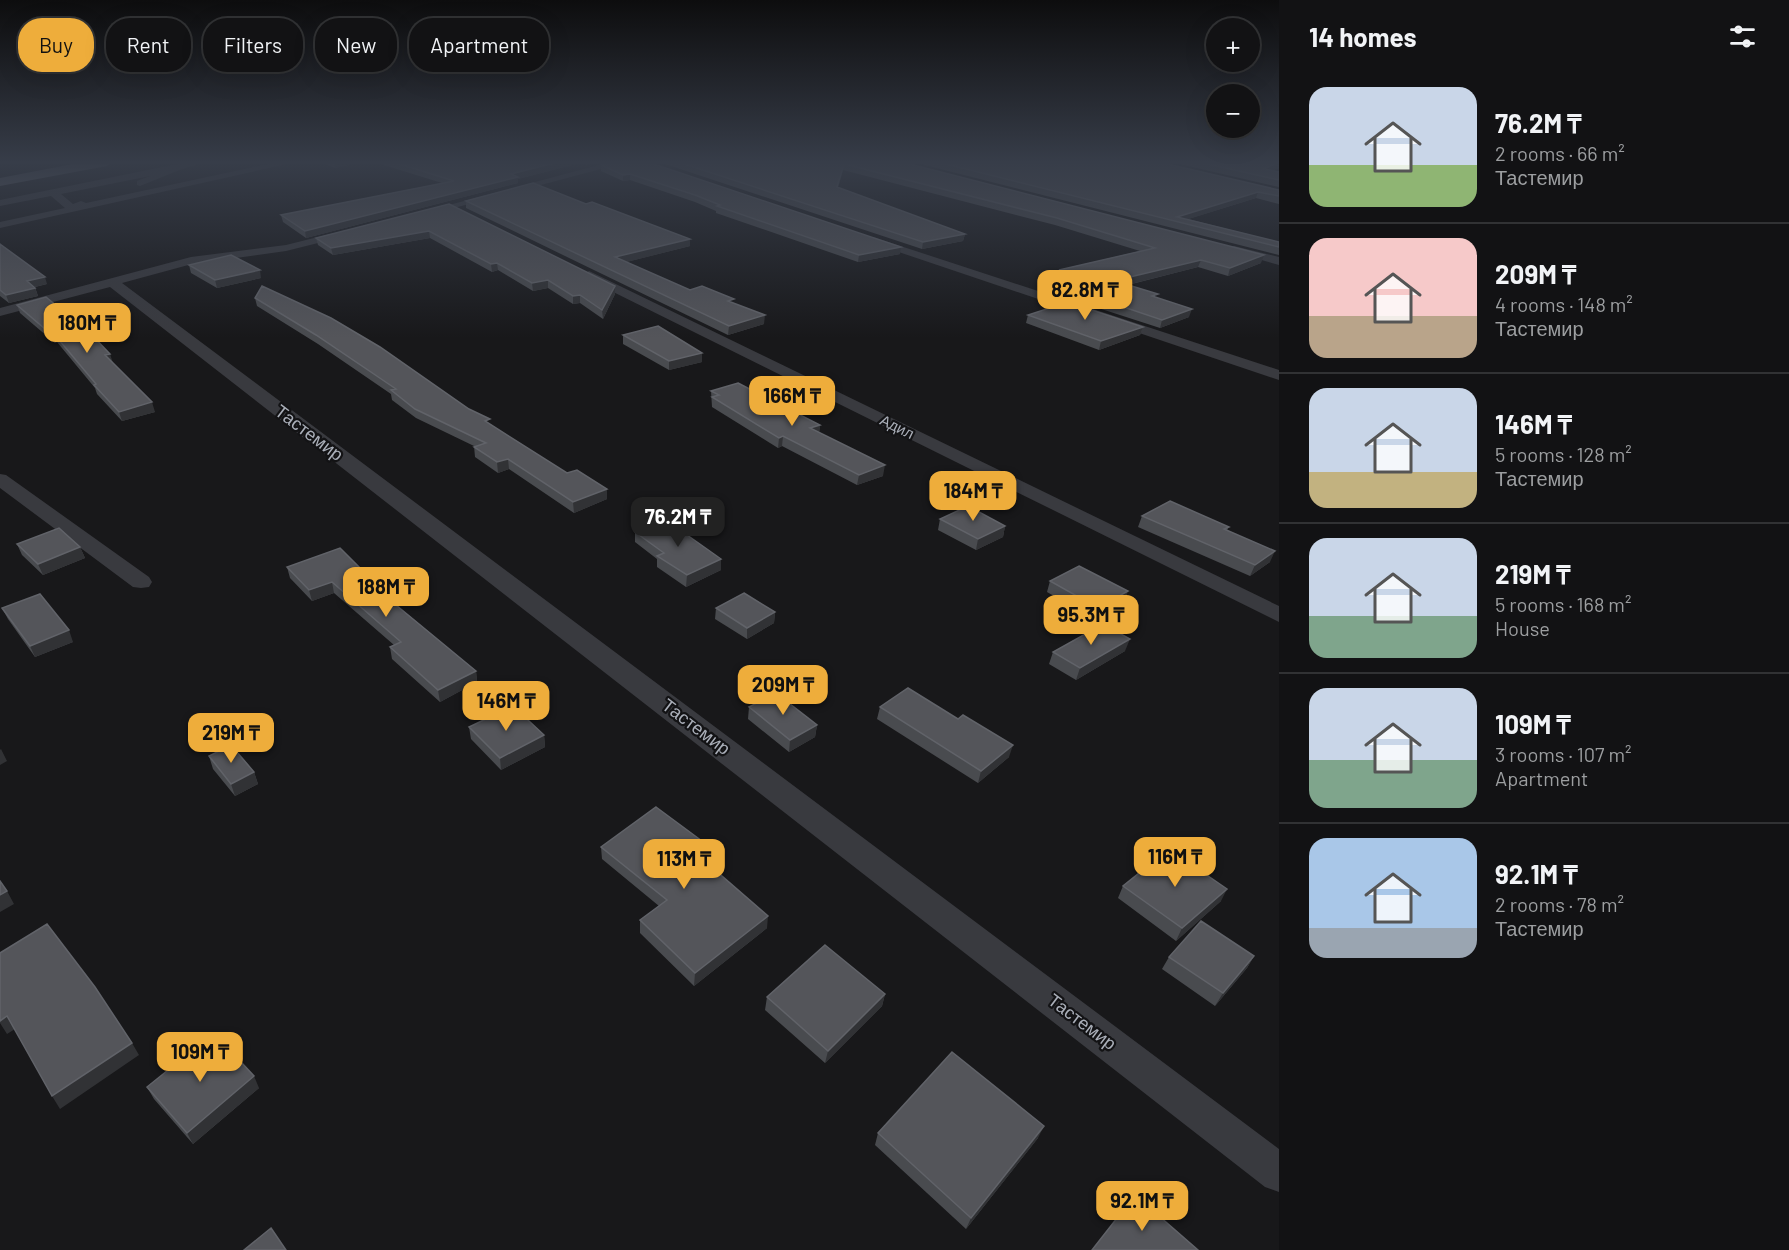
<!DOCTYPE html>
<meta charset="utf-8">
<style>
body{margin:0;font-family:Barlow,sans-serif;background:#1f2022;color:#f1f3f6;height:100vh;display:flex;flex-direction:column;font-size:22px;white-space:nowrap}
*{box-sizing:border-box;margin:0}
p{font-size:20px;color:#9c9ea0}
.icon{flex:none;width:33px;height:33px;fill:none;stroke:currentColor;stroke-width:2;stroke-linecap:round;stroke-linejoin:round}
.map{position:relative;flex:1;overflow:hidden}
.panel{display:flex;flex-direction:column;background:#121214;width:510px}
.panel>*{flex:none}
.hud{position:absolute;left:18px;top:18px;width:570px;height:54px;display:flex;gap:12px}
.buttons{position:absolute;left:1206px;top:18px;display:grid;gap:12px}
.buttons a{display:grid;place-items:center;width:54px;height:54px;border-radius:50%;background:#121214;box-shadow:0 6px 24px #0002,0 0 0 2px #313234;font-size:30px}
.price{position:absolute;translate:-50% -51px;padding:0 14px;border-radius:12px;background:#eead3b;color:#111;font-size:20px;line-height:39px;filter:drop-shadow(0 2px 3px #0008)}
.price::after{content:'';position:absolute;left:50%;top:36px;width:18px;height:14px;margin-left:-9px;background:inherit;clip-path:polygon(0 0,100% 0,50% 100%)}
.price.selected{background:#222;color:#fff}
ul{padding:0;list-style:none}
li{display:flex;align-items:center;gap:18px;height:150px;padding:0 30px}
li+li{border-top:2px solid #313234}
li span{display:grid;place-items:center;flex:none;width:168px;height:120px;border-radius:18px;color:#555}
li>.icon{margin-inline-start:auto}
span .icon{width:72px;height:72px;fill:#fffc;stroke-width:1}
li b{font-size:26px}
h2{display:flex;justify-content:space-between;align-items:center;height:72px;padding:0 30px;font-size:26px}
.pill{padding:0 21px;border-radius:24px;background:#121214;box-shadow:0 6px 24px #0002,0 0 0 2px #313234;font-size:21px;line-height:54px}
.pill.selected{background:#eead3b;color:#111}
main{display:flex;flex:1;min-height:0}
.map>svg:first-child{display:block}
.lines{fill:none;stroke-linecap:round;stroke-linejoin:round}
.street{fill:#393a3f;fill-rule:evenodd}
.highway{fill:#656870;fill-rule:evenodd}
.wall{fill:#494b4f}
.shaded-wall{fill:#313235}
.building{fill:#54555a;stroke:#616369;stroke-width:1.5}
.labels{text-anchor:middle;stroke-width:4.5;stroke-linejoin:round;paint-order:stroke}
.far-street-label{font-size:15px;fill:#aaafb9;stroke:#131315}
.street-label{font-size:18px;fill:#aaafb9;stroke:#131315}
</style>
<main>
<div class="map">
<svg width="1279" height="1250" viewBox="0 0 1279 1250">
<rect width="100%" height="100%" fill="#18181a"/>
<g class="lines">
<path class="street" d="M187,162H207L182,169L140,186L137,185V181L150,176L61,194L73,204L81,201L86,203L277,162H296L0,228V222L65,208L51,196L0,206V200Z
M610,162H627L424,216L419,213Z
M346,230L352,233L350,235L286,251L192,264L122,283L1279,1149V1192L1265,1187L110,287L0,316V308L191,257L286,245Z
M873,237L1279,370V380L869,242V238Z
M1234,246L1279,257V265L1230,251L1228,249Z
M589,271L1279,606V622L585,278L583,275Z
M0,474L6,475L149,577L152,582L149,587L141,588L133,587L0,488Z"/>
<path class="highway" d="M83,162H113L107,166L0,186V178Z"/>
</g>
<path class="wall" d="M319,162H361L335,168Z
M374,162H599L587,165L580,163L518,179V183L306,238L283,222L281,215L442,183Z
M659,162H902L1261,263L1228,276L1198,267L1128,285L1157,298L1189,317L1160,328L1086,304L1088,295L1102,291L1057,278L1059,270L1140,251L1055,225L843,170L838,188L965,234L963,241L922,249Z
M913,162H1159L1279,190V204L1256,198L1188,219L1279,242V255Z
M1171,162H1279V168L1273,170L1279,172V187Z
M601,165L900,254L858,262L716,213V211L695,202L630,180L623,181L601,171Z
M466,201L586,204L690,239V246L626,262L690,290L734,303L764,324L728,335L466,208Z
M449,204L615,294L603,319L580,303L573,304L548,288L533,291L498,270L492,272L430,238L333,255L318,245L316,238Z
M0,244L47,284L35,287L38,296L9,303L0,296Z
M189,265L261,278L217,288L191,273Z
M255,298L490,424L567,473L607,489V499L574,513L509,469L498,473L475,457L474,446L416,418L392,400L391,394L318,344L257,306Z
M17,305L113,363L155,412L122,421L97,394L95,388L57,342L55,343L20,313Z
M1028,315L1143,327L1140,335L1099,350L1026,323Z
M623,335L702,353V362L669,370L623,344Z
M711,391L820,425L819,433L883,476L857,485L782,446L778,448L712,407Z
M1142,516L1229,527L1227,530L1270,562L1250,576L1138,527Z
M940,519L1005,526L1003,537L976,550L938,530Z
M635,532L721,570L686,587L657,567V559L635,542Z
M17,544L80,547L85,558L43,575L22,555Z
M287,567L362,570L364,578L476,671L477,682L440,702L392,659L390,647L394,645L334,593L312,601L290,578Z
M1050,581L1124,603L1094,619L1047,592Z
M2,608L73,642L35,657L8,619Z
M716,608L775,612L774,623L747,639L715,619Z
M1125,651L1076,680L1049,664L1053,652Z
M749,707L817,725L815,737L789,752L748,719Z
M880,707L1009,757L978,783L877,719Z
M469,727L544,735L545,747L501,770L471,739Z
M209,756L254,772L258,784L235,796L213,769Z
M601,847L709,860L706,862L767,928L694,986L640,933V920L659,906L602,859Z
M1123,886L1221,901L1176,941L1118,898Z
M1254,956L1247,968L1215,1006L1162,969L1169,957Z
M885,994L882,1006L825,1063L765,1010L767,997Z
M147,1087L259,1088L193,1144L154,1099Z
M878,1133L1038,1138L966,1229L875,1145Z"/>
<path class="shaded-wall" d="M335,162H361L335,168Z
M558,162L580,163L518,179V183L306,238L305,231L511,174Z
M587,162H599L587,165Z
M1279,163V168L1261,175L1264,169Z
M844,164L843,170L836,194L837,187Z
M630,174V180L623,181V175Z
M1258,192L1256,198L1179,222L1177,217Z
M429,231L430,238L333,255L331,248Z
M965,234L963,241L922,249L923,242Z
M690,239V246L615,265V257Z
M901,247L900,254L858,262L859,255Z
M1264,255L1261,263L1228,276L1230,268Z
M1201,260L1198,267L1103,291L1105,283Z
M497,263L498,270L492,272L491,264Z
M260,270L261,278L217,288L215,280Z
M45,277L47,284L30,288L27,281Z
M548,280V288L533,291L532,283Z
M615,286V294L603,319L602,310Z
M35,288L38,296L9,303L6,295Z
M580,295V303L573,304V296Z
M1192,309L1189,317L1160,328L1162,320Z
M765,315L764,324L728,335L729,326Z
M1143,327L1140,335L1099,350L1101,341Z
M51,334H54L57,342L55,343Z
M702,353V362L669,370V361Z
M110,354L113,363L108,364L105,355Z
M152,402L155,412L122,421L119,412Z
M820,425L819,435L810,428Z
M783,436L782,446L778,448L779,438Z
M508,459L509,469L498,473L497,462Z
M885,465L883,476L857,485L859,475Z
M607,489V499L574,513L573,502Z
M1005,526L1003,537L976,550L978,539Z
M80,547L85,558L43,575L38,564Z
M1275,551L1270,562L1250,576L1255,565Z
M721,559V570L686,587L687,575Z
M362,570L364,581L356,572Z
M332,582L334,593L312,601L309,590Z
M1128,591L1124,603L1094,619L1098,608Z
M775,612L774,623L747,639V628Z
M69,630L73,642L35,657L30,646Z
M1130,639L1125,651L1076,680L1080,668Z
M476,671L477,682L440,702L438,690Z
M817,725L815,737L789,752L790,740Z
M544,735L545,747L501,770L500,758Z
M1013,745L1009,757L978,783L981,771Z
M1,749L7,761L0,765V750Z
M254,772L258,784L235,796L231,784Z
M710,847L709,860L698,869L699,856Z
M1227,889L1221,901L1176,941L1182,928Z
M7,891L14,904L0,912V895Z
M768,916L767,928L694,986L695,973Z
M1254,956L1247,968L1215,1006L1223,993Z
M885,994L882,1006L825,1063L828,1051Z
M7,1016L15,1029L7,1034L0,1023V1021Z
M132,1043L139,1055L60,1109L52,1096Z
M254,1076L259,1088L193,1144L187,1133Z
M1044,1126L1038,1138L966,1229L971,1218Z"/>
<path class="building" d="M393,162H558L511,174L518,177L305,231L281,215L454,181Z
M611,162H648L901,247L859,255L717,206L720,205L695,195L630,174L623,175L601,165Z
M678,162H902L1264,255L1230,268L1201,260L1105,283L1059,270L1155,248L1057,218L844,164L837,187L965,234L923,242Z
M938,162H1159L1279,190V196L1258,192L1177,217L1279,242V247Z
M1199,162H1279L1264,169L1279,172V180Z
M533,183L586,204L592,202L690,239L615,257L690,290L702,286L734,299L728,301L765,315L729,326L466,201Z
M449,204L615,286L602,310L580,295L573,296L548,280L532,283L497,263L491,264L429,231L331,248L316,238Z
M0,244L45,277L27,281L35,288L6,295L0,290Z
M231,255L260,270L215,280L189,265Z
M1125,284L1158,294L1152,296L1192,309L1162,320L1088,295Z
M262,286L331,318L380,347L469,409L490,419L485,421L567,473L577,470L607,489L573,502L508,459L497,462L474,447L486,443L415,409L391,390L396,389L316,335L255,298Z
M46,297L70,317L74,316L110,354L105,355L152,402L119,412L94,385L96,384L54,334H51L17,305Z
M1068,302L1143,327L1101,341L1028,315Z
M658,326L702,353L669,361L623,335Z
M738,383L820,425L810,428L885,465L859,475L783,436L779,438L712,397L719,395L711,391Z
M1170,501L1229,527L1224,529L1275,551L1255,565L1142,516Z
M968,506L1005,526L978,539L940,519Z
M666,520L721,559L687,575L657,556L664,553L635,532Z
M59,528L80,547L38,564L17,544Z
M340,548L362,570L356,572L476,671L438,690L390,647L401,642L332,582L309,590L287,567Z
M1079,566L1128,591L1098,608L1050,581Z
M744,593L775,612L747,628L716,608Z
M40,594L69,630L30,646L2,608Z
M1103,624L1130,639L1080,668L1053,652Z
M908,688L958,719L963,715L1013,745L981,771L880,707Z
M776,693L817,725L790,740L749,707Z
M513,706L544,735L500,758L469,727Z
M231,745L254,772L231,784L209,756Z
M656,807L710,847L699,856L768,916L695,973L640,920L667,900L601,847Z
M1169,849L1227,889L1182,928L1123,886Z
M0,881L7,891L0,895Z
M1201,921L1254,956L1223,993L1169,957Z
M47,924L95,987L132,1043L52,1096L7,1016L0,1021V953Z
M825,945L885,994L828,1051L767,997Z
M214,1033L254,1076L187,1133L147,1087Z
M952,1052L1044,1126L971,1218L878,1133Z
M1135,1195L1198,1250H1092Z
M271,1228L286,1250H244Z"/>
<linearGradient id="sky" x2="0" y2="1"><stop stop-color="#0d0d0e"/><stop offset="0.48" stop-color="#373d49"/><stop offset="1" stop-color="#373d49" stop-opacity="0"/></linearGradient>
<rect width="1279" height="338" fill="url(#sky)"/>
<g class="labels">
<g class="far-street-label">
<text transform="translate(897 427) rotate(26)" y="5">Адил</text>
</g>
<g class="street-label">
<text transform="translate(309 433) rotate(37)" y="6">Тастемир</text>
<text transform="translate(696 727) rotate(37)" y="6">Тастемир</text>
<text transform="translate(1082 1022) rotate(37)" y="6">Тастемир</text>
</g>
</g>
</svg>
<div class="buttons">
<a>+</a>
<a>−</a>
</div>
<b class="price" style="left:1085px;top:321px">82.8M ₸</b>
<b class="price" style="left:87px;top:354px">180M ₸</b>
<b class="price" style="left:792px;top:427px">166M ₸</b>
<b class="price" style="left:973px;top:522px">184M ₸</b>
<b class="price selected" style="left:678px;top:548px">76.2M ₸</b>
<b class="price" style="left:386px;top:618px">188M ₸</b>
<b class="price" style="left:1091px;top:646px">95.3M ₸</b>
<b class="price" style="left:783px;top:716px">209M ₸</b>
<b class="price" style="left:506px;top:732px">146M ₸</b>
<b class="price" style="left:231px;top:764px">219M ₸</b>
<b class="price" style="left:1175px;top:888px">116M ₸</b>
<b class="price" style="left:684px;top:890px">113M ₸</b>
<b class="price" style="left:200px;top:1083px">109M ₸</b>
<b class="price" style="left:1142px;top:1232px">92.1M ₸</b>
<div class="hud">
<a class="pill selected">Buy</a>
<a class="pill">Rent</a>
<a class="pill">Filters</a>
<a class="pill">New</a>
<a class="pill">Apartment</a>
</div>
</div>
<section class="panel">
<h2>14 homes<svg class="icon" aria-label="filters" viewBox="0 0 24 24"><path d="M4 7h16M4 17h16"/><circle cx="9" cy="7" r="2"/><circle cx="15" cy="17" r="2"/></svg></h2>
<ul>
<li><span style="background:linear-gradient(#c9d6e8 65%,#8fb573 0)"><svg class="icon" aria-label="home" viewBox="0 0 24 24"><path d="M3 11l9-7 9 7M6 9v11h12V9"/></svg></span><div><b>76.2M ₸</b><p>2 rooms · 66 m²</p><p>Тастемир</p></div></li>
<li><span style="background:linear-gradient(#f6c9c9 65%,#b9a48a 0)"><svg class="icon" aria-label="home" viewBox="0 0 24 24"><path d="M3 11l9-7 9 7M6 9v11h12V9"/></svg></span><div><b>209M ₸</b><p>4 rooms · 148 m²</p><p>Тастемир</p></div></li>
<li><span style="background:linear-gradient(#c9d6e8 70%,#c2b280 0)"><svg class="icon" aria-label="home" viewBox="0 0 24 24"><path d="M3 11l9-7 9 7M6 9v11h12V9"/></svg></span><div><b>146M ₸</b><p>5 rooms · 128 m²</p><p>Тастемир</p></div></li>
<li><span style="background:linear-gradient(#c9d6e8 65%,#7fa58c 0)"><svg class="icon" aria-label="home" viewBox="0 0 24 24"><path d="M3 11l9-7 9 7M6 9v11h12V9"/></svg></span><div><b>219M ₸</b><p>5 rooms · 168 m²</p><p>House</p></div></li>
<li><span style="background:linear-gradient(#c9d6e8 60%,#7fa58c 0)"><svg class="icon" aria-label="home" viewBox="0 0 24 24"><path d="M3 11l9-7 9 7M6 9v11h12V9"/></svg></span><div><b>109M ₸</b><p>3 rooms · 107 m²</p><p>Apartment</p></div></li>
<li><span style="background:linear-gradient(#a9c7e8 75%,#9aa5b1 0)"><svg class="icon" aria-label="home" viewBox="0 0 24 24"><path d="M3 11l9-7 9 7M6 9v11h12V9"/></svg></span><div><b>92.1M ₸</b><p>2 rooms · 78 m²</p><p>Тастемир</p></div></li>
</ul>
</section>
</main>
